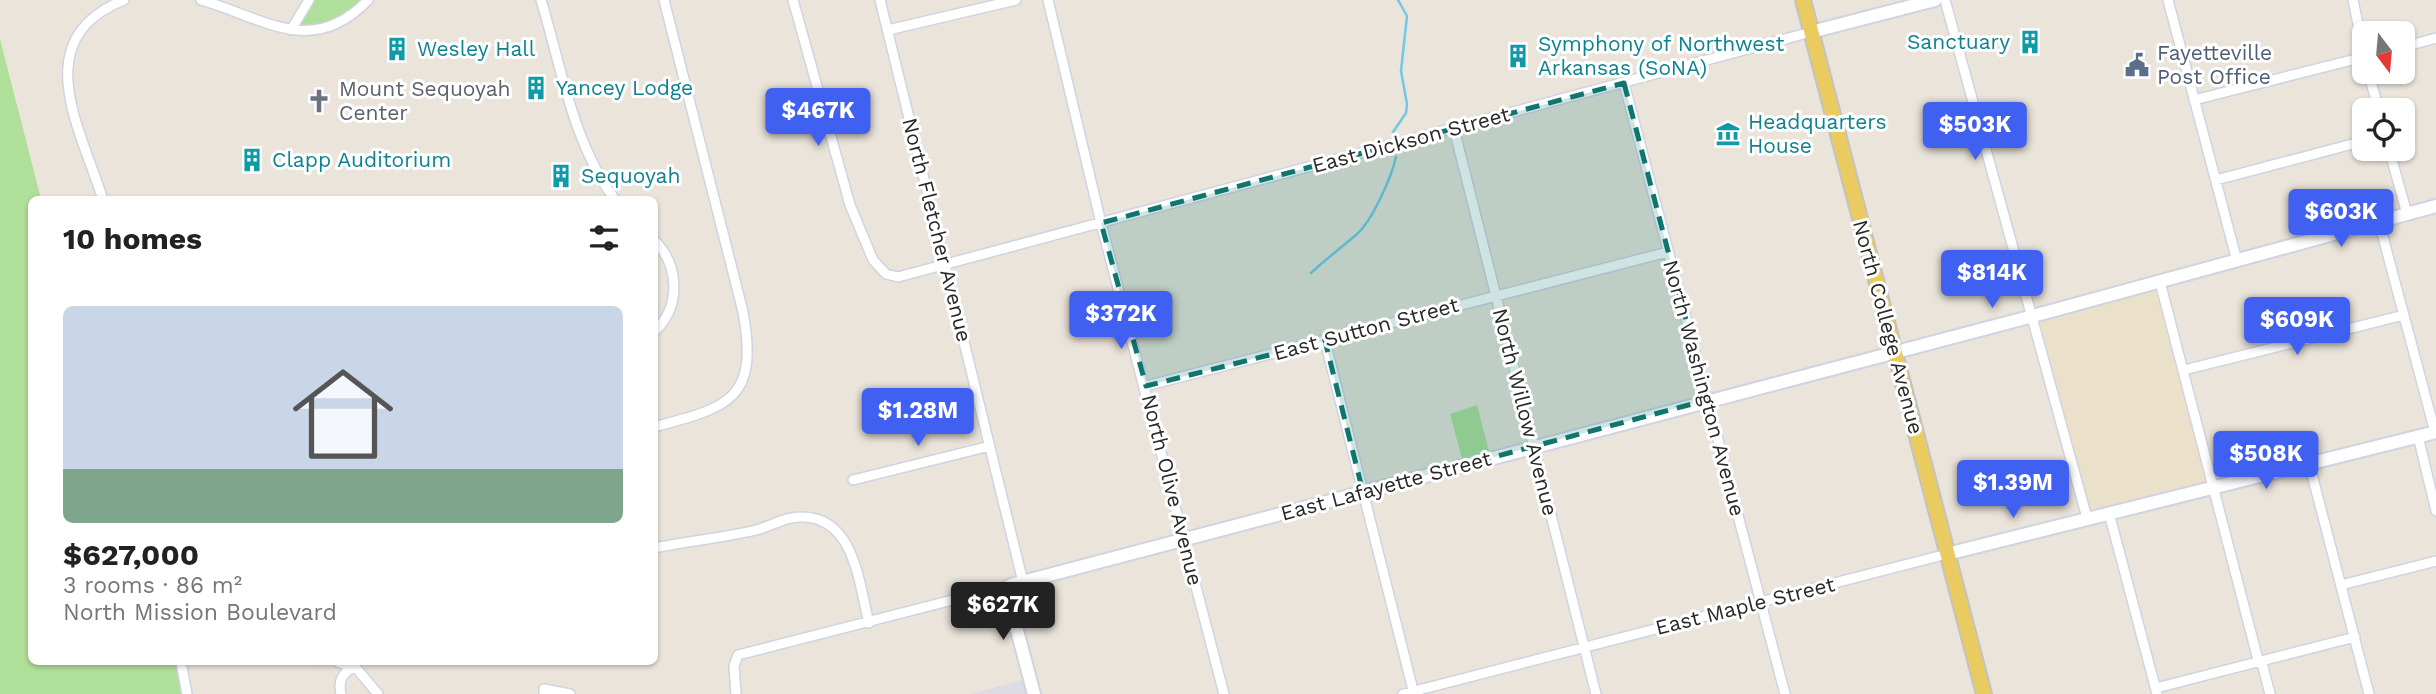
<!DOCTYPE html>
<meta charset="utf-8">
<style>
body{margin:0;font-family:"Work Sans",sans-serif;background:#f2f2f2;color:#222;height:100vh;display:flex;flex-direction:column;font-size:26px;white-space:nowrap}
*{box-sizing:border-box;margin:0}
p{font-size:23px;color:#767676}
.icon{flex:none;width:38px;height:38px;fill:none;stroke:currentColor;stroke-width:2;stroke-linecap:round;stroke-linejoin:round}
.map{position:relative;flex:1;overflow:hidden}
.details{position:absolute;left:28px;top:196px;width:630px;height:469px;display:flex;flex-direction:column;background:#fff;border-radius:10px;box-shadow:0 2px 5px #0004}
.details>*{flex:none}
.needle{width:46px;rotate:164deg}
.fabs{position:absolute;left:2352px;top:21px;display:grid;gap:14px}
.fabs a{display:grid;place-items:center;width:63px;height:63px;border-radius:10px;background:#fff;box-shadow:0 2px 5px #0004;font-size:35px}
.price{position:absolute;translate:-50% -60px;padding:0 16px;border-radius:7px;background:#4060f2;color:#fff;font-size:23px;line-height:46px;filter:drop-shadow(0 2px 4px #0008)}
.price::after{content:'';position:absolute;left:50%;top:42px;width:21px;height:16px;margin-left:-10px;background:inherit;clip-path:polygon(0 0,100% 0,50% 100%)}
.price.on{background:#222;color:#fff}
ul{padding:0;list-style:none}
li{display:grid;align-content:center;gap:14px;height:371px;padding:0 35px}
li span{display:grid;place-items:center;height:217px;border-radius:10px;color:#555}
li>.icon{margin-inline-start:auto}
span .icon{width:126px;height:126px;fill:#fffc;stroke-width:1}
li b{font-size:30px}
h2{display:flex;justify-content:space-between;align-items:center;height:84px;padding:0 35px;font-size:30px}
.map>svg:first-child{display:block}
.industrial{fill:#dddbe3}
.education{fill:#ebe1ca}
.green{fill:#b0df99}
.lines{fill:none;stroke-linecap:round;stroke-linejoin:round}
.stream{stroke:#71c8e9;stroke-width:2.5}
.street-casing{stroke:#d0d3e1;stroke-width:12}
.secondary-casing{stroke:#d0d3e1;stroke-width:16}
.primary-casing{stroke:#c3c3c3;stroke-width:18}
.street{stroke:#fff;stroke-width:9}
.secondary{stroke:#fff;stroke-width:12}
.primary{stroke:#eacb60;stroke-width:14}
.marked{fill:#0f766e;fill-opacity:0.2;stroke:#0f766e;stroke-width:5;stroke-dasharray:14 9;stroke-linejoin:round}
.labels{text-anchor:middle;stroke-width:6;stroke-linejoin:round;paint-order:stroke}
.culture-label{font-size:21px;fill:#0d838f;stroke:#fff;text-anchor:start}
.service-label{font-size:21px;fill:#4e5e75;stroke:#fff;text-anchor:start}
.worship-label{font-size:21px;fill:#5b616d;stroke:#fff;text-anchor:start}
.street-label{font-size:21px;fill:#282828;stroke:#fff}
</style>
<div class="map">
<svg width="2436" height="694" viewBox="0 0 2436 694">
<rect width="100%" height="100%" fill="#eae4da"/>
<path class="industrial" d="M1029,678L1034,694H972Z"/>
<path class="education" d="M2160,282L2214,486L2087,518L2033,316Z"/>
<path class="green" d="M309,0H368L328,27L291,30Z
M0,39L41,199L32,200V662H181L187,694H0Z
M1477,405L1491,459L1464,466L1450,414Z"/>
<g class="lines">
<path class="stream" d="M1393,132L1406,113L1407,104L1401,71L1407,16L1398,0
M1311,273C1326,259 1342,247 1357,234C1372,221 1392,176 1396,157"/>
<g class="street-casing">
<path id="street" d="M201,0C262,17 312,59 368,0
M541,0C562,69 572,141 615,200
M793,0L850,205L873,260L886,274L898,277L1811,32
M880,0L1023,582
M1048,0L1101,223L1224,694
M1945,0L2087,518
M2168,0L2237,261
M2353,0L2364,53
M291,30L309,0
M888,30L1016,0
M2403,47L2436,38
M2368,72L2379,110
M1624,83L1785,694
M2194,100L2364,57
M1454,129L1596,694
M2389,149L2407,214
M2216,180L2364,141
M103,200C81,129 26,39 124,0
M2379,222L2435,432
M654,240C680,266 681,307 654,332
M2160,282L2257,656L2263,667L2270,694
M1325,341L1414,694
M2184,370L2404,315
M1146,386L1668,252
M654,427C729,407 759,400 743,312L664,0
M2418,436L2436,511
M2309,463L2369,694
M853,480L990,446
M2109,513L2157,694
M654,548C688,541 723,538 756,530C772,526 786,516 803,517C855,518 859,585 869,623
M2341,585L2436,561
M181,662L187,694
M337,662L353,667
M351,662L378,694
M2156,688L2355,637
M341,694C338,681 342,674 353,667
M544,694V689L570,694
M736,694L734,666L738,655L1011,585
M1403,694L1947,554"/>
</g>
<g class="secondary-casing">
<path id="secondary" d="M1811,32L1935,0
M1947,554L2436,432
M1034,694L1014,619L1011,585L2033,316L2436,206"/>
</g>
<g class="primary-casing">
<path id="primary" d="M1803,0L1984,694"/>
</g>
<use href="#street" class="street"/>
<use href="#secondary" class="secondary"/>
<use href="#primary" class="primary"/>
</g>
<path class="marked" d="M1624,83L1707,400L1363,492L1325,341L1146,386L1101,223Z"/>
<defs>
<g id="building-bare" transform="scale(1.89)"><path d="M-4-6H4V6H1V3H-1V6H-4ZM-2.5-4.3h1.7v1.8h-1.7ZM.8-4.3h1.7v1.8H.8ZM-2.5-1h1.7V.8h-1.7ZM.8-1h1.7V.8H.8Z" fill="#0f9aa8" stroke="#fff" stroke-width="2.5" paint-order="stroke"/></g>
<g id="civic-bare" transform="scale(1.89)"><path d="M-.6-6.5H3V-4.5H.6V-3L4-1V1h2V6H-6V1h2V-1L-.6-3ZM-1.2 2.5V6h2.4V2.5Z" fill="#5c6f8a" stroke="#fff" stroke-width="2.5" paint-order="stroke"/></g>
<g id="church-bare" transform="scale(1.89)"><path d="M-1.2-6h2.4v3.5h3.3v2.4h-3.3V6h-2.4V-.1h-3.3v-2.4h3.3Z" fill="#6b7280" stroke="#fff" stroke-width="2.5" paint-order="stroke"/></g>
<g id="museum-bare" transform="scale(1.89)"><path d="M0-6L6-3V-2H-6V-3ZM-5-1h2V3h-2ZM-1-1h2V3h-2ZM3-1h2V3H3ZM-6 4H6V6H-6Z" fill="#0f9aa8" stroke="#fff" stroke-width="2.5" paint-order="stroke"/></g>
</defs>
<g fill-rule="evenodd">
<use href="#building-bare" x="2030" y="42"/>
<use href="#building-bare" x="397" y="49"/>
<use href="#building-bare" x="1518" y="56"/>
<use href="#civic-bare" x="2137" y="65"/>
<use href="#building-bare" x="536" y="88"/>
<use href="#church-bare" x="319" y="101"/>
<use href="#museum-bare" x="1728" y="134"/>
<use href="#building-bare" x="252" y="160"/>
<use href="#building-bare" x="561" y="176"/>
</g>
<g class="labels">
<g class="culture-label">
<text x="2010" y="49" text-anchor="end">Sanctuary</text>
<text x="1538" y="51">Symphony of Northwest<tspan x="1538" dy="24">Arkansas (SoNA)</tspan></text>
<text x="417" y="56">Wesley Hall</text>
<text x="556" y="95">Yancey Lodge</text>
<text x="1748" y="129">Headquarters<tspan x="1748" dy="24">House</tspan></text>
<text x="272" y="167">Clapp Auditorium</text>
<text x="581" y="183">Sequoyah</text>
</g>
<g class="service-label">
<text x="2157" y="60">Fayetteville<tspan x="2157" dy="24">Post Office</tspan></text>
</g>
<g class="worship-label">
<text x="339" y="96">Mount Sequoyah<tspan x="339" dy="24">Center</tspan></text>
</g>
<g class="street-label">
<text transform="translate(1411 140) rotate(-15)" y="7">East Dickson Street</text>
<text transform="translate(937 230) rotate(76)" y="7">North Fletcher Avenue</text>
<text transform="translate(1888 327) rotate(75)" y="7">North College Avenue</text>
<text transform="translate(1366 329) rotate(-15)" y="7">East Sutton Street</text>
<text transform="translate(1704 388) rotate(75)" y="7">North Washington Avenue</text>
<text transform="translate(1525 412) rotate(76)" y="7">North Willow Avenue</text>
<text transform="translate(1386 486) rotate(-15)" y="7">East Lafayette Street</text>
<text transform="translate(1172 490) rotate(76)" y="7">North Olive Avenue</text>
<text transform="translate(1745 606) rotate(-14)" y="7">East Maple Street</text>
</g>
</g>
</svg>
<div class="fabs">
<a><svg class="needle" viewBox="-14 -14 28 28"><path d="M0-13l5 13h-10z" fill="#e53935"/><path d="M0 13l5-13h-10z" fill="#767676"/></svg></a>
<a><svg class="icon" aria-label="locate" viewBox="0 0 24 24"><circle cx="12" cy="12" r="6"/><path d="M12 2v4M12 18v4M2 12h4M18 12h4"/></svg></a>
</div>
<b class="price" style="left:818px;top:148px">$467K</b>
<b class="price" style="left:1975px;top:162px">$503K</b>
<b class="price" style="left:2341px;top:249px">$603K</b>
<b class="price" style="left:1992px;top:310px">$814K</b>
<b class="price" style="left:1121px;top:351px">$372K</b>
<b class="price" style="left:2297px;top:357px">$609K</b>
<b class="price" style="left:918px;top:448px">$1.28M</b>
<b class="price" style="left:2266px;top:491px">$508K</b>
<b class="price" style="left:2013px;top:520px">$1.39M</b>
<b class="price on" style="left:1003px;top:642px">$627K</b>
<section class="details">
<h2>10 homes<svg class="icon" aria-label="filters" viewBox="0 0 24 24"><path d="M4 7h16M4 17h16"/><circle cx="9" cy="7" r="2"/><circle cx="15" cy="17" r="2"/></svg></h2>
<ul>
<li><span style="background:linear-gradient(#c9d6e8 75%,#7fa58c 0)"><svg class="icon" aria-label="home" viewBox="0 0 24 24"><path d="M3 11l9-7 9 7M6 9v11h12V9"/></svg></span><div><b>$627,000</b><p>3 rooms · 86 m²</p><p>North Mission Boulevard</p></div></li>
</ul>
</section>
</div>
